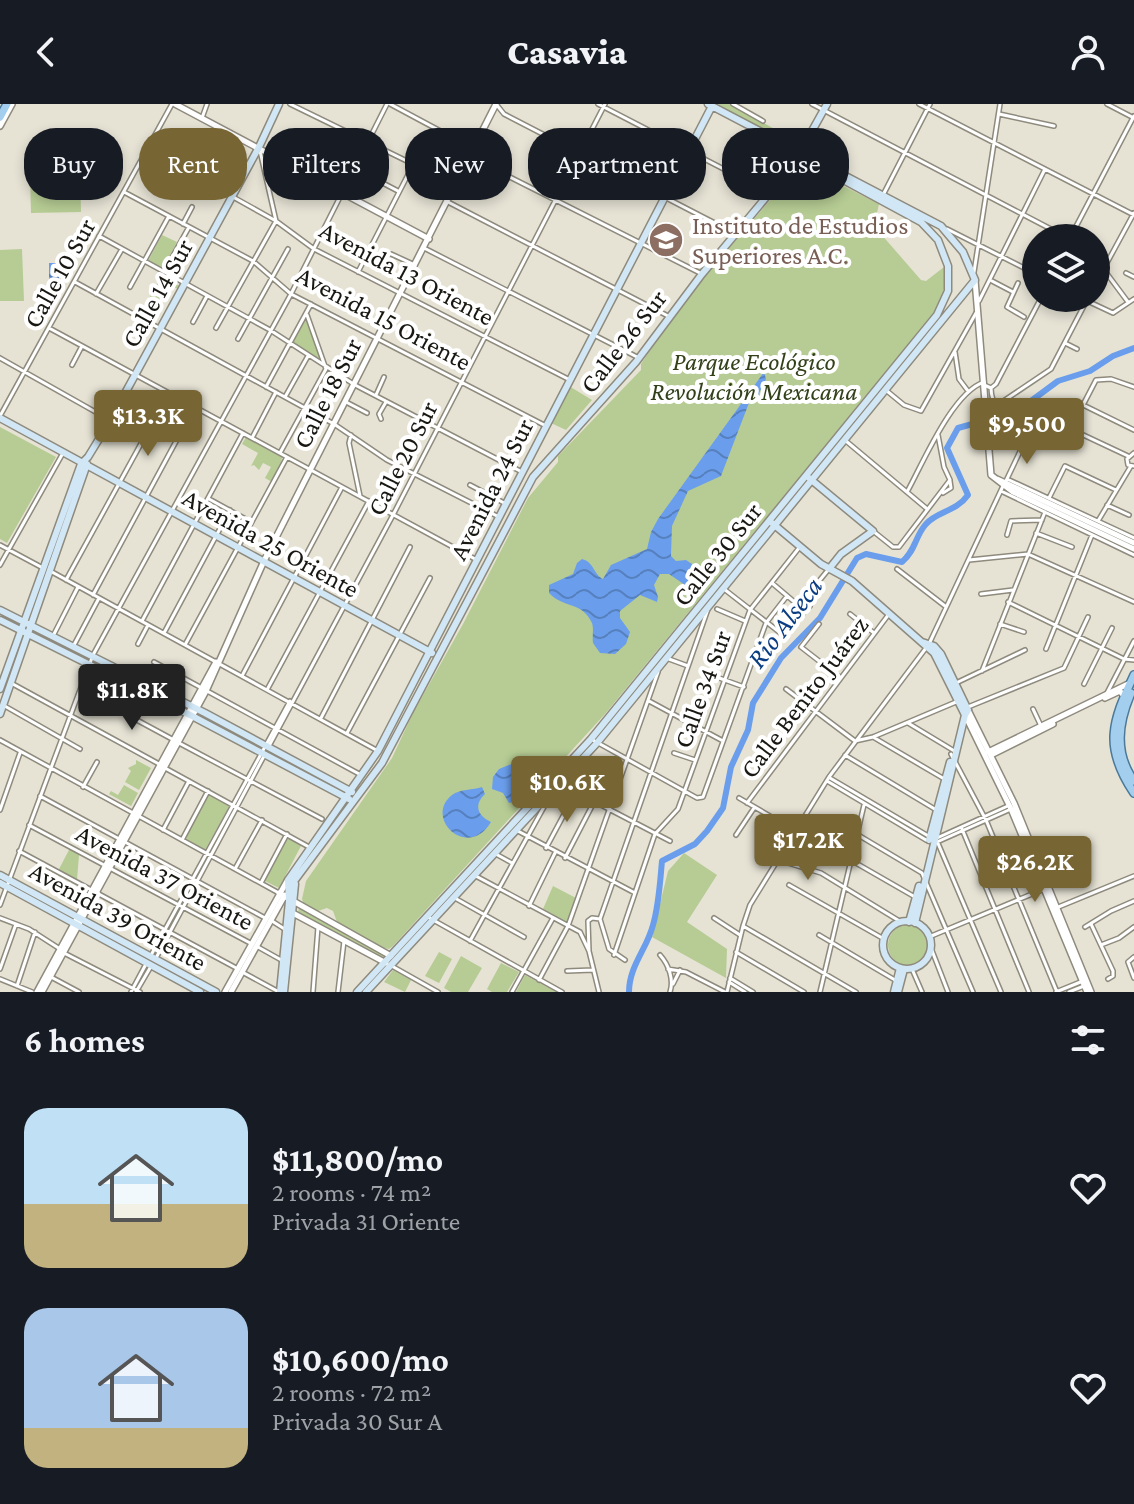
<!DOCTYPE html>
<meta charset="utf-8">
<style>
body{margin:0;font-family:"Crimson Pro",serif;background:#242831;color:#f1f3f6;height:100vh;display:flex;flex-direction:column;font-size:30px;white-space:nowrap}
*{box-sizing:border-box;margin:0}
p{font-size:26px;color:#9ea1a6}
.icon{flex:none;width:44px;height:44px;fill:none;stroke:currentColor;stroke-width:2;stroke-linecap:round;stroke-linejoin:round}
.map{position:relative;height:888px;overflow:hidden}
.panel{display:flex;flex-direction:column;background:#171b24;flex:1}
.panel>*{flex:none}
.hud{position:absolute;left:24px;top:24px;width:1086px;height:72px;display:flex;gap:16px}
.fabs{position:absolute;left:1022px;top:120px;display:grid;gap:16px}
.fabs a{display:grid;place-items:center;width:88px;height:88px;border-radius:50%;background:#171b24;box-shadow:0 4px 12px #0003;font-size:40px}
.price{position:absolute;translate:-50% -68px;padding:0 18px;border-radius:8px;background:#786534;color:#fff;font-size:26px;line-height:52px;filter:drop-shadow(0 2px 4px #0008)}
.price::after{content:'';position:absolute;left:50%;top:48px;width:24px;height:18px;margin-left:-12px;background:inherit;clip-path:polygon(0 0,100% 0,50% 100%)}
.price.on{background:#222;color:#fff}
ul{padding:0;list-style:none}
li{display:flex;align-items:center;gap:24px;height:200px;padding:0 24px}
li span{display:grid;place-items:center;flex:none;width:224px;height:160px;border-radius:24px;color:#555}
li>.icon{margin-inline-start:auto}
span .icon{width:96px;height:96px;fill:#fffc;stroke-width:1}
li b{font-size:34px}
h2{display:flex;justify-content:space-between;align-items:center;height:96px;padding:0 24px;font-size:34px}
.chip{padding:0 28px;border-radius:32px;background:#171b24;box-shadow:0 4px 12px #0003;font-size:28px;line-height:72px}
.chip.on{background:#786534;color:#fff}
header{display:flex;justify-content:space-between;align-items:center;height:104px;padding:0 24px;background:#171b24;font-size:36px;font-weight:800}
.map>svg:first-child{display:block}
.green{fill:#b6cc94}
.water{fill:url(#water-waves)}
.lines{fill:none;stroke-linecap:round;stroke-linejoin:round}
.river{stroke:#6a9eec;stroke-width:6}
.minor-casing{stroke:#8e8a7d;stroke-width:6}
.tertiary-casing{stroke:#8e8a7d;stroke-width:8}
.secondary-casing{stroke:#8e8a7d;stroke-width:9}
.primary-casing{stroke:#4a7999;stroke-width:10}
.minor{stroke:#fff;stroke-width:3}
.tertiary{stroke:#fff;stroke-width:5}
.secondary{stroke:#d1e7f6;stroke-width:6}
.primary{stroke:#a3ceed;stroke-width:7}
.labels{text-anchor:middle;stroke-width:8;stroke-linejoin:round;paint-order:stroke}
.education-label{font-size:26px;fill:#785e54;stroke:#fff;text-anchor:start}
.street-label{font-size:26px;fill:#181712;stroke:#fff}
.park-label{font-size:26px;font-style:italic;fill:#33411a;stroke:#fff}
.water-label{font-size:28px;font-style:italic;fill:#0b3d82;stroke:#fff}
</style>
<header><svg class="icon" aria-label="back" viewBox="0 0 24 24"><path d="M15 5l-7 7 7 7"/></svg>Casavia<svg class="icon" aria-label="person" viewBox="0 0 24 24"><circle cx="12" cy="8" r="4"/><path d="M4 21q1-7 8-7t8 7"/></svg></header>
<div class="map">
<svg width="1134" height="888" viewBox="0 0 1134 888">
<defs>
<pattern id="water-waves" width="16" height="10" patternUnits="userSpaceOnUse" patternTransform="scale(2)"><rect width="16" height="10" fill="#6a9eec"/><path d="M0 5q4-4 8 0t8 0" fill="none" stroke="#5680be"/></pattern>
</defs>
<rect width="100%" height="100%" fill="#e6e3d5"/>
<path class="green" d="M719,0H730L798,38L799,44L718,2Z
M808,64L879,100L874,122L921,176L926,177L944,163C948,182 941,197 931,213L605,610L393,842L389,845L384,844L337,818L333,807L327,804L318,807L304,801L302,795L306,777L392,654L413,609L463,520L528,394L558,358V352L641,266V260L677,205L795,67Z
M80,69L81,108L31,109L30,71Z
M162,131L177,138L163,164L148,157Z
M22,145L24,197H0V146Z
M161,173L180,182L178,185L171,182L160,200L149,194Z
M306,214L324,258L293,238Z
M569,282L592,296L566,326L551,319Z
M0,323L56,353L7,439L0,435Z
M246,333L282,353L281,360L272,378L265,374L271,363L263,359L259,366L254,361L251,362L258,349L242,340Z
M32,524L189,601L186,607L30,532Z
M136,656L151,664L139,686L125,678L131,667L128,664L136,660Z
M124,681L138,689L131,702L109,690L111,687L118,691Z
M209,690L230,701L205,746L185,734Z
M288,733L302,740L279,784L265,777Z
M70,744L79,751L77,776L58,767Z
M684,749L717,771L687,818L727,845L726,874L652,833L668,767Z
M553,782L576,794L568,818L543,805Z
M299,804L386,852L384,855L298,809Z
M888 841a21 21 0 1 1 42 0a21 21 0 1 1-42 0Z
M439,848L452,855L439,879L425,872Z
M461,852L482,864L468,888H451L444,884Z
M501,859L519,868L507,888H492L487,885Z
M393,866L411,876L405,888L384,878Z
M525,871L556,888H516Z"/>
<path class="water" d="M49,159H59V185H49Z
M764,268L766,275L758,291H752L721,372L688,387L672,422L671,452L676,457L686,456L695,462L697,475L693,479L685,481L669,470H660L654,481L658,493L657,498L640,491L620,507V514L630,528L626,540L615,550L600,549L593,539C592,533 594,525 592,519C582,497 564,505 549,489V481L573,470L577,459L582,455C594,458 594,471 603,475L611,461L647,445L651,428L658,415Z
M514,659L527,667L531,681L518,697L509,699L503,689L492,685L493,673L499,665Z
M482,683L485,690C473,701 478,712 491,718C468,757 423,714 452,691C460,685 473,686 482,683Z"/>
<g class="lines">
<path class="river" d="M629,888C629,862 647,845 653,821C659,800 660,778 662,757L695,740L707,727L723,704L731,663L748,626L753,599L781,554L820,514L857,454L866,450L902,458C916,446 915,432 926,420C937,407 956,408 968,391L947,344L958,324L1016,308L1058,277L1090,267L1113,252L1134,244"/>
<g class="minor-casing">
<path id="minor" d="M290,0L456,81
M390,0L474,45
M496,0L504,10L734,129
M598,0L770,89
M733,0L763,17
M812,0L1068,134
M919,0L1134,111
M1107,0L1132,13
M999,10L1054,22
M202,14L207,0
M147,45L276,117L314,145L568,275
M470,53L702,170
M356,65L398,87
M124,88L253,157L291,190L546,322
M882,93L930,0
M448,98L668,212
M183,120L192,103
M947,125L1036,170
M325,126L353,139
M99,132L270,226L355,281L522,368
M1070,134L1134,12
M424,144L639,254
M391,150L415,161
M1096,155L1128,198
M164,168L189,123
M358,168L413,61
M974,168L1000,0
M1126,169L1134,173
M992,177L1013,188
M75,178L334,320L387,356L499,413
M1018,179L1007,203L1024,213
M1096,179L1134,109
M130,183L169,112
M96,190L122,145
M1081,194L1113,209L1134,195
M979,197L1045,65
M193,218L207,192
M49,224L475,455
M216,224L276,117L260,47
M238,235L288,145
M1065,239L1077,245
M955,248L959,275L968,287
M0,254L108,315
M72,261L82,242
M984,281L991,284L996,280L1041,194
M266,283L311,200
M991,284C991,305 1010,323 1023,338
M887,287L904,301L921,307L976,209
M376,291L384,273
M285,293L308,252
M346,298L367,309
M1083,301L1096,276L1111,275L1134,283
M996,302L1051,265L1088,194
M0,312L172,0
M1043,312L1128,352
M381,315L379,310L386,298
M351,331L349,339L360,392
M252,334L276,288
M846,337L926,404
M280,349L326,265L307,211
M1134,349L1127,355L1128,361L1134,362
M1007,375L1134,434
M1005,379L1034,318L1070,297H1075L1134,326
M470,381L506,400
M1001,387L1134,451
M907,388C923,359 952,289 984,278
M943,389L951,384L950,377
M1049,394L1065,362L1116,386
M209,395L251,418
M1107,401L1129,411
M1098,417L1131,362
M873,427L893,443H899L950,376L944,363L938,331
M1036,429L1072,443
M1007,431L1011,417L1042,416
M0,441L41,463
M969,456L1028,450L1134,498
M0,461L63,349
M897,465L945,502
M52,468L378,647
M66,476L154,316
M772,479L805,507
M724,485L783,531L810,502L815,482L828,466
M981,490L1013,486
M93,491L180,330
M1008,498L1124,555L1134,556
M717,505L745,517
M850,510L874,529
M142,517L243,329
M819,520L801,543L841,574
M1000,520L1024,528
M164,529L230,406
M53,532L78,483
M186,539L287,353
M138,540L148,521
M74,541L99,494
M759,542L770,547
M1046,545L1092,431
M669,555L688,562
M154,558L361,671
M982,567L1045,408
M243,570L342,383
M711,571L744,583
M11,579L159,660
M956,579L1025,546
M1084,580L1112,524
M268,584L369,397
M786,585L855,637
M1107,589L1134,537
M98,595L172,635
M649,597L723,637
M3,601L80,645
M968,603L1064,564L1088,513
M1033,605L1041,622
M321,614L410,443
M908,619L956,648
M347,629L430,474
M873,633L946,676
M591,635L697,694L703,693L766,519L787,492
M0,636L277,788
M855,637L873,633L956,598
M179,639L322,715
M269,642L393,411L605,0
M674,649L695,656
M951,650L986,716L1057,888
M845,651L938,707
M165,664L309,743
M830,674L930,733
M827,677L926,736
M559,679L670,737
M83,683L97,658
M40,692L265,814
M739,694L794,726
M747,699L889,510
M0,706L20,649
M838,719L922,769L973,888
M29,721L252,840
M962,725L1029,888
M163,726L189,677
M516,726L635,789
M736,731L754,704
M937,734L1010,701
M182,736L208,687
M937,737L1001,888
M937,738L1011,705
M546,744L576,688
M19,747L238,865
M835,747L915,793
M494,749L512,759
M565,754L594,698
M778,756L821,769L901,818
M235,765L262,716
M474,771L580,828L589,847L599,888
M261,779L287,730
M789,781L884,835
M453,793L524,833
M0,801L93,551L291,190L387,0
M529,802L555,749
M1056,804L1134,772
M426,812L562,888
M0,814L29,825L60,845
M714,814L740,831
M272,817L286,826
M1091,820L1113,867V872L1108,875
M743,822L856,888
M1085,823L1111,807L1134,797
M819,831L895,876
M929,833L1044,785
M470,837L550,692
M1101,841L1119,834L1134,823
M258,843L283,857
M931,844L948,888
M589,847L588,817L592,814L600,815
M736,848L804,888
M64,849L140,888
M614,851L655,730L678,705L750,506L799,444
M660,851C669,861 674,876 670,888
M150,853L290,597
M1134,853L1128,858L1134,874
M156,854L264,652
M625,856L609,845L600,815L708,505
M390,861L438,888
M0,865L16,820
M668,865L686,868L725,888
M912,865L922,888
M567,867L593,866
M244,869L279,888
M51,873L79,888
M730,874L753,888
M0,875L32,888
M539,876L568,822L658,568
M729,878L745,888
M673,880L680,866
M17,882L35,828
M131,888L146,860
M136,888L150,864
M313,888L318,823
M338,888L344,837
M512,888L553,814
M727,888L743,822L750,801L829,673L929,540L1003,382
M820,888L864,701
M1056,888L1083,877
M1069,888L1084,882"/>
</g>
<g class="tertiary-casing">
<path id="tertiary" d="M175,0L429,135
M0,22L12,0
M975,176L991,371L1013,388L1134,445
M997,375L1134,439
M1105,594L1120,587L1123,591
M968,606L1014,699L1091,888
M965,611L1011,705L1087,888
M988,648L1130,579
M991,651L1053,620
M279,789L391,852
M289,807L386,859
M37,888L216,558
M42,888L206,587L264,457L496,0
M225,888L287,777
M231,888L285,791"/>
</g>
<g class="secondary-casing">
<path id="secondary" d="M0,314L432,549
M809,374L873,427L841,450L829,465
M772,419L821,460L852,477L934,549L965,611
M0,506L205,609L352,688
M0,516L192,612L349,695
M0,585L81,360L88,353L110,317L259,43L279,0
M0,610L87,360
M929,736L950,658
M0,771L216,888
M0,779L200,888
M289,784L382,659L533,373L636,258L702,170L793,61L827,0
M883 841a24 24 0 1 1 48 0a24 24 0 1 1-48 0Z
M909,818L919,782
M915,819L965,611L968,606L941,550L934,542L922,538
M280,888L289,797L288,776L378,647L712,2
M284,888L295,780
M357,888L591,635L937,211L948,187V162L938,136L921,118L814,60L796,47
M366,888L597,639L975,176L963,148L941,122L708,0
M894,888L900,864
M898,888L904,865"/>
</g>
<g class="primary-casing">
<path id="primary" d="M0,13L7,0
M1134,571C1112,618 1103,643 1134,689
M1131,589C1118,619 1114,649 1134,677"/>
</g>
<use href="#minor" class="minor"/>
<use href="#tertiary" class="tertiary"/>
<use href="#secondary" class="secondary"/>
<use href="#primary" class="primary"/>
</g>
<defs>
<g id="university-disc" transform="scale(1.8)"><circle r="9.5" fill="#8d6e63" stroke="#fff"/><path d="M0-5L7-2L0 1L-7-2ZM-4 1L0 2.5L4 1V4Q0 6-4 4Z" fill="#fff"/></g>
</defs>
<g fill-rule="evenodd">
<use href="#university-disc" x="666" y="136"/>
</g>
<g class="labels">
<g class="education-label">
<text x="692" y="130">Instituto de Estudios<tspan x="692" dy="30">Superiores A.C.</tspan></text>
</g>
<g class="street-label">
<text transform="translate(59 169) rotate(-61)" y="9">Calle 10 Sur</text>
<text transform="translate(407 169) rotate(28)" y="9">Avenida 13 Oriente</text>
<text transform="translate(157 189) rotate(-61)" y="9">Calle 14 Sur</text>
<text transform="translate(384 214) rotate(28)" y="9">Avenida 15 Oriente</text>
<text transform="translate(623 237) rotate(-52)" y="9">Calle 26 Sur</text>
<text transform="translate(327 289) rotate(-63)" y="9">Calle 18 Sur</text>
<text transform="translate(402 354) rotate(-63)" y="9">Calle 20 Sur</text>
<text transform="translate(491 385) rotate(-63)" y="9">Avenida 24 Sur</text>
<text transform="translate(271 439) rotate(29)" y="9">Avenida 25 Oriente</text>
<text transform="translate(717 450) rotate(-51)" y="9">Calle 30 Sur</text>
<text transform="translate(702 585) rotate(-70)" y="9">Calle 34 Sur</text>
<text transform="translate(804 593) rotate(-53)" y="9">Calle Benito Juárez</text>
<text transform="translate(165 773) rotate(28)" y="9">Avenida 37 Oriente</text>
<text transform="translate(118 812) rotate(29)" y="9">Avenida 39 Oriente</text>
</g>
<g class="park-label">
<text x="754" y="266">Parque Ecológico<tspan x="754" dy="30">Revolución Mexicana</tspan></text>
</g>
<g class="water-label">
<text transform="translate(784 518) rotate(-53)" y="10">Rio Alseca</text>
</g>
</g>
</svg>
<div class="fabs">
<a><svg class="icon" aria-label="layers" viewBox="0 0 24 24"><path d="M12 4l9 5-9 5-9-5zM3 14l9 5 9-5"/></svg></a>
</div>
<b class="price" style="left:148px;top:354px">$13.3K</b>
<b class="price" style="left:1027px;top:362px">$9,500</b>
<b class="price on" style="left:132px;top:628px">$11.8K</b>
<b class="price" style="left:567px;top:720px">$10.6K</b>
<b class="price" style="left:808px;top:778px">$17.2K</b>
<b class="price" style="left:1035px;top:800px">$26.2K</b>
<div class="hud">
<a class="chip">Buy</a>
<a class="chip on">Rent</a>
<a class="chip">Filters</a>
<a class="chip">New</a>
<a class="chip">Apartment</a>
<a class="chip">House</a>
</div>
</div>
<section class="panel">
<h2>6 homes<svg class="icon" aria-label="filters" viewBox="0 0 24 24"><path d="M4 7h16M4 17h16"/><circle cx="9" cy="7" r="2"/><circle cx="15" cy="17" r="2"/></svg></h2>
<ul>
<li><span style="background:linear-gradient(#bfe0f5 60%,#c2b280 0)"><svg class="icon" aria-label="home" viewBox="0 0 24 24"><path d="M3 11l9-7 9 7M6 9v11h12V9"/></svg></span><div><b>$11,800/mo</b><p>2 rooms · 74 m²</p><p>Privada 31 Oriente</p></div><svg class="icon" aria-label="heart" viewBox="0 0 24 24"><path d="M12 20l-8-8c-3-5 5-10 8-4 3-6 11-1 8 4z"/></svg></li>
<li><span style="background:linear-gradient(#a9c7e8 75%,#c2b280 0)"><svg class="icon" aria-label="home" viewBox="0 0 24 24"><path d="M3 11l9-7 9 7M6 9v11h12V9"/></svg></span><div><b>$10,600/mo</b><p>2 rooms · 72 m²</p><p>Privada 30 Sur A</p></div><svg class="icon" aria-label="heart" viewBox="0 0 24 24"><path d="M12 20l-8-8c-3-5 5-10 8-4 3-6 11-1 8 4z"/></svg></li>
</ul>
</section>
